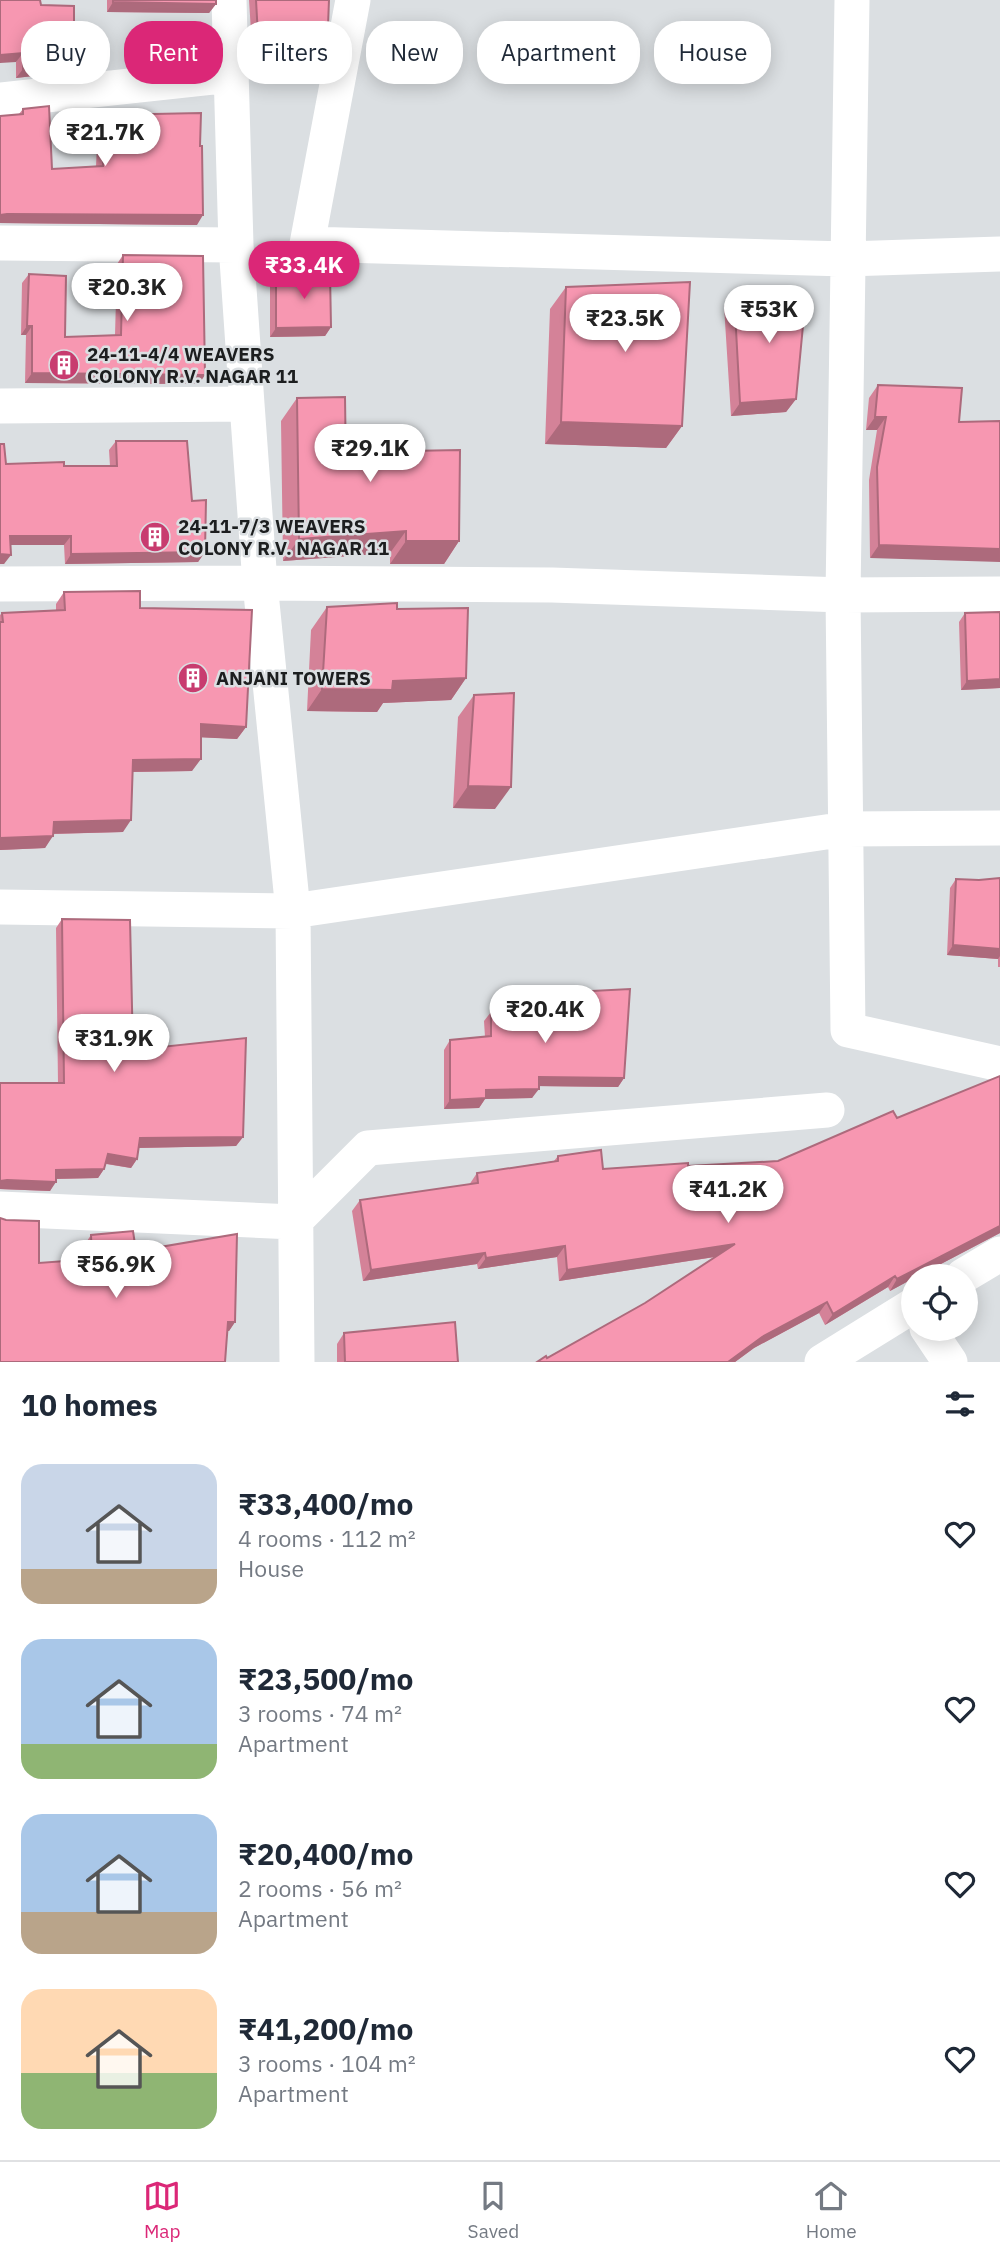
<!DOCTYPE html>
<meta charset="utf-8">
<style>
body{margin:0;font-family:"IBM Plex Sans",sans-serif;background:#f2f2f3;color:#1f2937;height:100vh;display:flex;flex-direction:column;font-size:26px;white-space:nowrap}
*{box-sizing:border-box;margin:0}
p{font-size:23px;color:#747a83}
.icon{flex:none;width:38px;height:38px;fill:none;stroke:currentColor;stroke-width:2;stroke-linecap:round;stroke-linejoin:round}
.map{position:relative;height:1362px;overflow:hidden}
.drawer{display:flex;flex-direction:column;background:#fff;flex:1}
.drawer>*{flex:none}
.guide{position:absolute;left:21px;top:21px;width:959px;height:63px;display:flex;gap:14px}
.tools{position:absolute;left:901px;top:1264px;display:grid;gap:14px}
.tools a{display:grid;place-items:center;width:77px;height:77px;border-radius:50%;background:#fff;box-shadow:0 4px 18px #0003;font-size:35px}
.price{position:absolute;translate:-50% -60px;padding:0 16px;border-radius:24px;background:#fff;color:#222;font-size:23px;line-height:46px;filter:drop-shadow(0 2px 4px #0008)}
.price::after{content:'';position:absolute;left:50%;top:42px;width:21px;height:16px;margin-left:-10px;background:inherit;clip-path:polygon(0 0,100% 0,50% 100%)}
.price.active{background:#db2777;color:#fff}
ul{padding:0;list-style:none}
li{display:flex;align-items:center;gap:21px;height:175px;padding:0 21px}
li span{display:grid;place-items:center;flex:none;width:196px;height:140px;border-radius:21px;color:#555}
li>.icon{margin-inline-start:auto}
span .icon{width:84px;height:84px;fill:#fffc;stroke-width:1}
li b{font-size:30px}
h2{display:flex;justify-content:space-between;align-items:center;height:84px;padding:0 21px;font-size:30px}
.tag{padding:0 24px;border-radius:28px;background:#fff;box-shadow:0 4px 18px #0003;font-size:24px;line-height:63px}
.tag.active{background:#db2777;color:#fff}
.tabs{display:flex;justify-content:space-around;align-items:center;height:98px;border-top:2px solid #e0e1e3;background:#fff;font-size:19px;color:#747a83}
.tabs a{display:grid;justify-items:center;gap:4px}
.tabs .active{color:#db2777}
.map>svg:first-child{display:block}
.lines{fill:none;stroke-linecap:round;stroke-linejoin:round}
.street{stroke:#fff;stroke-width:35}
.wall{fill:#d48298}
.shaded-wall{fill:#ad6a7c}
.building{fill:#f797b1;stroke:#ad6a7c;stroke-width:2}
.labels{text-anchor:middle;stroke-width:5;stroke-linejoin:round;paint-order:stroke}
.poi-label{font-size:19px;font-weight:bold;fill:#1c1e1f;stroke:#dbdfe2;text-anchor:start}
</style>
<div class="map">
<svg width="1000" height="1362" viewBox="0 0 1000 1362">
<rect width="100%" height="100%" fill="#dbdfe2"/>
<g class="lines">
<path class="street" d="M229,0L236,245L247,404L260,583L293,911L297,1362
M353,0L307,244L847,259L1000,254
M852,0L843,595L848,1030L1000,1064
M0,100L231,75
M0,243L236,245
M0,406L247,404
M0,584L260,583L552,585L843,595L1000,594
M0,907L293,911L846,829L1000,828
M0,1209L294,1222L368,1148L827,1110
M963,1276L1000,1254
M927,1328L950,1362
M822,1362L914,1305"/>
</g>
<path class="wall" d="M107,0H216V4L209,13L107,12Z
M249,0H329L321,62L253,63Z
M41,5L67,72L16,78V62Z
M23,109L52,169L96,166L98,124L104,115L197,225L0,223L19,114Z
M123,255L199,384L25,383L26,335H21L22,283L29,274L65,337L115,335L117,264Z
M276,277L331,327L325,336L270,337V286Z
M566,287L682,426L666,448L545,444L550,309Z
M734,293L796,399L786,412L731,416L724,306Z
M878,385L959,422L1000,421L870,558L869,480L877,430H866L869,398Z
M297,398L346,467L398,464L408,451L459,541L444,564H390V553L283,561L281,421Z
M116,441L192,501L205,552L198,562L65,564L64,545H10L4,564H0V444L6,464L110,466L109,450Z
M64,592L140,608L246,727L237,739L201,737L192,771L133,772L123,832L53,834L45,848L0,850V615L2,613L56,610V604Z
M327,607L397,609L466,678L451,700L383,703L377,712L307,711L311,630Z
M965,613L1000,688L961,690L959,622Z
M474,695L495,809L453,808L458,717Z
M1000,878V967H998V959L947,955L950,888L956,879L979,880Z
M62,919L133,1050L243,1137L236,1146L139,1148L137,1159L131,1168L106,1164L104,1169L98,1178L56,1179L50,1191L0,1189V1083H58L56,928Z
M553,993L624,1078L618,1087L539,1086L532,1098L485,1099L479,1108L444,1109V1050L450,1040L485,1037L484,1021L491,1012H546L547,1003Z
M1000,1076V1233L918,1276H914V1278L890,1291L888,1287L825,1325L819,1313L754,1348L735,1362H537L547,1358L645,1303L715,1257L559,1281L557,1257L478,1269L477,1264L363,1281L352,1211L360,1200L469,1185L477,1173L554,1161L558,1156L603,1169L688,1166L778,1161L897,1118Z
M91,1235L136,1251L235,1322L229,1331H227L39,1263L85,1259V1244Z
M344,1333L458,1362H337V1344Z"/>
<path class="shaded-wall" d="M113,2L216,4L209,13L107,12Z
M327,52L321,62L253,63L259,54Z
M23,53L16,62L0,63V55Z
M74,63L67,72L16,78L23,69Z
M7,214L203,215L197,225L0,223V215Z
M27,326H32L26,335H21Z
M331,327L325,336L270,337L276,328Z
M32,373L205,375L199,384L25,383Z
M796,399L786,412L731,416L740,403Z
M875,417H886L877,430H866Z
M561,422L682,426L666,448L545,444Z
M406,531L390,553L283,561L299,539Z
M10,536H71L64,545H4Z
M406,541H459L444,564H390Z
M879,545L1000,549V562L870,558Z
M205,552L198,562L65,564L71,554Z
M0,554L11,555L4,564H0Z
M466,678L451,700L383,703L377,712L307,711L322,689L393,681Z
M1000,679V688L961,690L967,681Z
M201,724L246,727L237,739L193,737Z
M201,759L192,771L125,772L133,760Z
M468,786L511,787L495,809L453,808Z
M131,820L123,832L45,834L54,822Z
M53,836L45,848L0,850V838Z
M953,945L1000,949V956L998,959L947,955Z
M539,1077L624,1078L618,1087L532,1086Z
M539,1089L532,1098L485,1099L479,1108L444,1109L450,1100L486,1090Z
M243,1137L236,1146L134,1148L140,1138Z
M108,1154L137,1159L131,1168L102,1163Z
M104,1169L98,1178L49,1179L56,1170Z
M7,1180L56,1182L50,1191L0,1189V1181Z
M1000,1226V1233L918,1276H914V1278L890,1291L897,1279Z
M735,1244L727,1255L559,1281L567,1270Z
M565,1246L557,1257L478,1269L486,1258Z
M485,1253L477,1264L363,1281L371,1270Z
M895,1276L888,1287L825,1325L833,1314Z
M827,1302L819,1313L754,1348L735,1362H728L762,1337Z
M228,1322H235L229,1331H221Z"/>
<path class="building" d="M0,0H40L41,5L74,6V63L23,69V53L0,55Z
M113,0H216V4L113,2Z
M256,0H329L327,52L259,54Z
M49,106L52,169L103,166L104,115L201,113L200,146H202L203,215L7,214L0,215V116L23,114V109Z
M123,255L203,256L205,375L32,373V326H27L29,274L66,276L65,337L121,335Z
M330,273L331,327L276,328V277Z
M690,282L682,426L561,422L566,287Z
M734,293L806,294L796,399L740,403Z
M878,385L962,388L959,422L1000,421V549L879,545L877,467L886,417H875Z
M345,397L346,467L407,463L408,451L460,450L459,541H406V531L299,539L297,398Z
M116,441H187L192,501L206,500L205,552L71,554V536H10L11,555L0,554V444H4L6,464L64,462V466H117Z
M140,591V608L252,610L246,727L201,724V759L133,760L131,820L54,822L53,836L0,838V622H3L2,613L65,610L64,592Z
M397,603V609L468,608L466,678L393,681L392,690L322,689L327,607Z
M1000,612V679L967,681L965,613Z
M514,693L511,787L468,786L474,695Z
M1000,878V949L953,945L956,879L979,880Z
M62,919L130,920L133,1050L246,1038L243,1137L140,1138L137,1159L108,1154L104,1169L56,1170V1182L7,1180L0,1181V1083H64Z
M630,989L624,1078L539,1077V1089L486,1090V1098L450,1100V1040L491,1036V1012H552L553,993Z
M1000,1076V1226L897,1279L895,1276L833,1314L827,1302L762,1337L728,1362H537L546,1356L547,1358L645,1303L735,1244L567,1270L565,1246L486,1258L485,1253L371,1270L360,1200L478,1183L477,1173L558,1161V1156L601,1150L603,1169L688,1163V1166L778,1161L893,1111L897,1118Z
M0,1218L6,1220L39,1221V1263L92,1259L91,1235L133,1231L136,1251L237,1234L235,1322H228L225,1362H0Z
M455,1322L458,1362H345L344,1333Z"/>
<defs>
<g id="building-disc" transform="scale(1.575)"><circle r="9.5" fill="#c83c6f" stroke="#dbdfe2"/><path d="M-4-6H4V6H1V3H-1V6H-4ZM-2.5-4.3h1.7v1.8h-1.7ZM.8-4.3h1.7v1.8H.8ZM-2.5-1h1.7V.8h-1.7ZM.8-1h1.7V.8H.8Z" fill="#fff"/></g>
</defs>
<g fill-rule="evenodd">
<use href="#building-disc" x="64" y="365"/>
<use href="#building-disc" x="155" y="537"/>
<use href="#building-disc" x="193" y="678"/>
</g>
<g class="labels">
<g class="poi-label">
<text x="87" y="361">24-11-4/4 WEAVERS<tspan x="87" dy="22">COLONY R.V. NAGAR 11</tspan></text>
<text x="178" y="533">24-11-7/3 WEAVERS<tspan x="178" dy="22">COLONY R.V. NAGAR 11</tspan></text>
<text x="216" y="685">ANJANI TOWERS</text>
</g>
</g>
</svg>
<div class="tools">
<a><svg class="icon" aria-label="locate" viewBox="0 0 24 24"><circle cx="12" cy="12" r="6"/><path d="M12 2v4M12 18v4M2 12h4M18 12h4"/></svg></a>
</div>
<b class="price" style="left:105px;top:168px">₹21.7K</b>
<b class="price active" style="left:304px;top:301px">₹33.4K</b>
<b class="price" style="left:127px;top:323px">₹20.3K</b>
<b class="price" style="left:769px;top:345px">₹53K</b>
<b class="price" style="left:625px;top:354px">₹23.5K</b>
<b class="price" style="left:370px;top:484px">₹29.1K</b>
<b class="price" style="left:545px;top:1045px">₹20.4K</b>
<b class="price" style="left:114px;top:1074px">₹31.9K</b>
<b class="price" style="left:728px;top:1225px">₹41.2K</b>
<b class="price" style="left:116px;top:1300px">₹56.9K</b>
<div class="guide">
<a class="tag">Buy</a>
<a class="tag active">Rent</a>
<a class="tag">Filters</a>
<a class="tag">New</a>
<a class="tag">Apartment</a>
<a class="tag">House</a>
</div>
</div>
<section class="drawer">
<h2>10 homes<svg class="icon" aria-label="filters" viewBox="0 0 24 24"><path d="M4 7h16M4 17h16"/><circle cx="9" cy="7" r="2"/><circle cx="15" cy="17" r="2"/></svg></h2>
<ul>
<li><span style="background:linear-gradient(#c9d6e8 75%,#b9a48a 0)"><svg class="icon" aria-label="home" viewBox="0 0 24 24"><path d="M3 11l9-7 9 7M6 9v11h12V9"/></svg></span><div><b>₹33,400/mo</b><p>4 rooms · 112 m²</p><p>House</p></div><svg class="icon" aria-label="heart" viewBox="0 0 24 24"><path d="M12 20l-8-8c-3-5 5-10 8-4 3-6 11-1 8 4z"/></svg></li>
<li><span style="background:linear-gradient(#a9c7e8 75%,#8fb573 0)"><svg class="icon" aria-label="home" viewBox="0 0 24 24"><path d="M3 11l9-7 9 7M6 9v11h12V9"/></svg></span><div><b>₹23,500/mo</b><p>3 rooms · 74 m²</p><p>Apartment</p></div><svg class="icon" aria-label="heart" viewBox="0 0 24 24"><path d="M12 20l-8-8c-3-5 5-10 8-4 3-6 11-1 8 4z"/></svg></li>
<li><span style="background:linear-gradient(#a9c7e8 70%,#b9a48a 0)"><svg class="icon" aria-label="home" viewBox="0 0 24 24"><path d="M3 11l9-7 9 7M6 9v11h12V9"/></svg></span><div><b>₹20,400/mo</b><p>2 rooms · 56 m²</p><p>Apartment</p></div><svg class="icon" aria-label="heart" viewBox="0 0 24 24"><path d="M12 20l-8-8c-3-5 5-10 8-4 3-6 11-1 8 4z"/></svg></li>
<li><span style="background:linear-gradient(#ffd9b3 60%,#8fb573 0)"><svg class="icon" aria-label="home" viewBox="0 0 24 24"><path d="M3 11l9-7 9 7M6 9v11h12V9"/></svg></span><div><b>₹41,200/mo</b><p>3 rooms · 104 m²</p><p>Apartment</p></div><svg class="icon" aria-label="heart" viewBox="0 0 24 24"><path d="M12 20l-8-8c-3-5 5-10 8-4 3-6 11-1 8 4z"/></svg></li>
</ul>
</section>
<nav class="tabs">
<a class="active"><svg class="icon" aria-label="map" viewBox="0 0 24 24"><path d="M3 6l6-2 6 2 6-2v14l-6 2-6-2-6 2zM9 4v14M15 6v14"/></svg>Map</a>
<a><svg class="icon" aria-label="saved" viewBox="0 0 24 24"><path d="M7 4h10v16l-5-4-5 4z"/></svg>Saved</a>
<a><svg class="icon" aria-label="home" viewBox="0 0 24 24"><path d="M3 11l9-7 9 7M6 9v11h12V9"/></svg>Home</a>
</nav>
